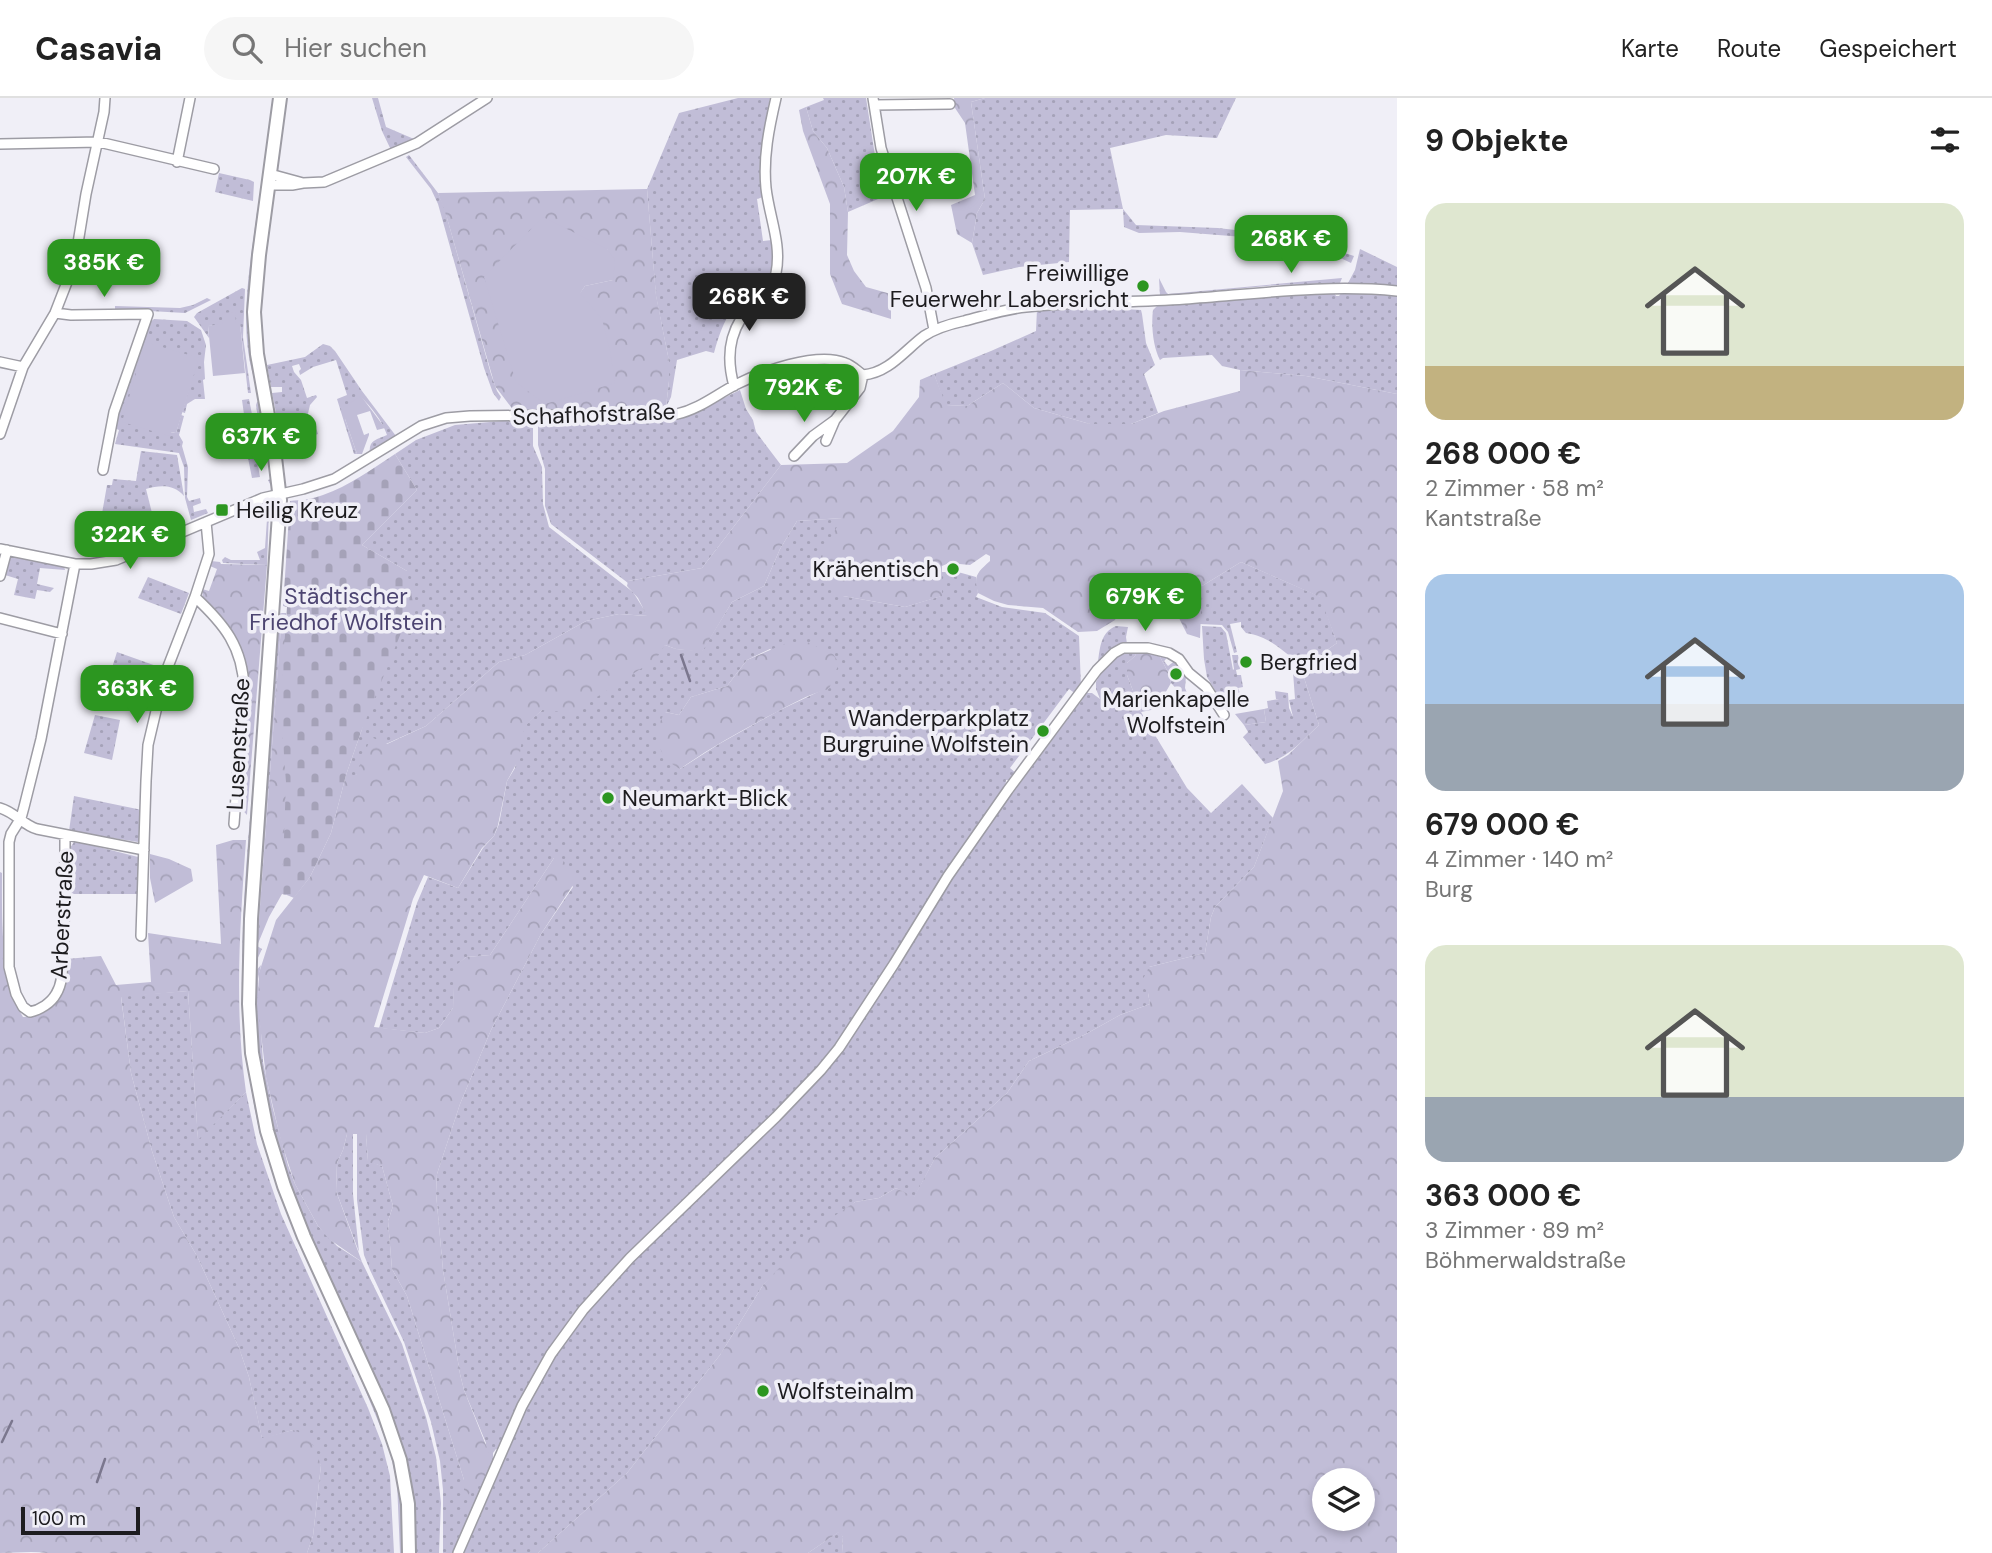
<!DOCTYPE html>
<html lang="de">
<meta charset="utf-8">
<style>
body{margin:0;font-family:"DM Sans",sans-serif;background:#f6f6f6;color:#222;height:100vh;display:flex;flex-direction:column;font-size:26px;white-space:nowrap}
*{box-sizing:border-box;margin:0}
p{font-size:23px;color:#767676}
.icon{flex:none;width:38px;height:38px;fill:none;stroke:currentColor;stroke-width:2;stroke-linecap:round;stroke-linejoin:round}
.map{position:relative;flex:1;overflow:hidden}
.drawer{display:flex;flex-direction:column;background:#fff;width:595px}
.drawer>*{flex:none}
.controls{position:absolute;left:1312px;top:1370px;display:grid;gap:14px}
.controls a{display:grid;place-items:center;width:63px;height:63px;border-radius:50%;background:#fff;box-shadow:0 4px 10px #0003;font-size:35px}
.scale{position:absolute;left:21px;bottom:18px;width:119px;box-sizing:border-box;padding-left:7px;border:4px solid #1d1c1f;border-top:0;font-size:19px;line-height:24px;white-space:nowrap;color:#1d1c1f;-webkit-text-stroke:5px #f0eff7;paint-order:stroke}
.price{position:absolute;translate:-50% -60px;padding:0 16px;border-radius:14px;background:#2c9620;color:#fff;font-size:23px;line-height:46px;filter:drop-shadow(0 2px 4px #0008)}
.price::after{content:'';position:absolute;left:50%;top:42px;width:21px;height:16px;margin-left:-10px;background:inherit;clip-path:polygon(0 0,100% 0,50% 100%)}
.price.on{background:#222;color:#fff}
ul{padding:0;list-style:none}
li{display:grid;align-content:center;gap:14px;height:371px;padding:0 28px}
li span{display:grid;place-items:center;height:217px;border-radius:21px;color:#555}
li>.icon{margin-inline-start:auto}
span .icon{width:126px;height:126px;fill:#fffc;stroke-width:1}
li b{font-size:30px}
h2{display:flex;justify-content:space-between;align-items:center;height:84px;padding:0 28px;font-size:30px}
header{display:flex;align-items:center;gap:42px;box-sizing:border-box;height:98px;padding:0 35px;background:#fff;border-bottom:2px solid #e0e0e0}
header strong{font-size:33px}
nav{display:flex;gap:38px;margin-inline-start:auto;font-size:24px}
.search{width:490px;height:63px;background:#f6f6f6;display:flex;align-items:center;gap:18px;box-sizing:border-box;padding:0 24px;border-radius:38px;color:#767676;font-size:26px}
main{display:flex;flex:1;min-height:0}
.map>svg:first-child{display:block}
.grass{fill:url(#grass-dots);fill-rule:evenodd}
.forest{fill:url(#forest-crowns);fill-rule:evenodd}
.cemetery{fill:url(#cemetery-stones)}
.garden{fill:#c1bdd7}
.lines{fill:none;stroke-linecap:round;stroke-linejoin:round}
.stream{stroke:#7b778e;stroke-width:2.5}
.minor-casing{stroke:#9d9ca4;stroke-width:12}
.secondary-casing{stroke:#9d9ca4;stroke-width:16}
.minor{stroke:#fff;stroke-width:9}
.secondary{stroke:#fff;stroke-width:12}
.poi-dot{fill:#2c9620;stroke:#f0eff7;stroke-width:2.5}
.labels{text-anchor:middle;stroke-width:7;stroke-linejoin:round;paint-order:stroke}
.poi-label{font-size:23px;fill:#1d1c1f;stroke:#f0eff7;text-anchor:start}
.street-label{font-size:23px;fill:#1d1c1f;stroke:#f0eff7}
.park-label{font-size:23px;fill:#4c4471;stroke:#f0eff7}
</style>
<header>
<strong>Casavia</strong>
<div class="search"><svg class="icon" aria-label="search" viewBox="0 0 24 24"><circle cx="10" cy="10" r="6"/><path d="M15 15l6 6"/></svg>Hier suchen</div>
<nav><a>Karte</a><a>Route</a><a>Gespeichert</a></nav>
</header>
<main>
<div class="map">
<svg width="1397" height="1455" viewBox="0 0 1397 1455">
<defs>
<pattern id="grass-dots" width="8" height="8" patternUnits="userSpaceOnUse" patternTransform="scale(1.75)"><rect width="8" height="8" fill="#c1bdd7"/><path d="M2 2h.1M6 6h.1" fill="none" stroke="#a5a2b8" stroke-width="1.8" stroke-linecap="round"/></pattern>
<pattern id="forest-crowns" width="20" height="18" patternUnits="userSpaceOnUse" patternTransform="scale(1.75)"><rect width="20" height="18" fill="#c1bdd7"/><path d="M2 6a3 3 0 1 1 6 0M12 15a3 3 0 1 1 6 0" fill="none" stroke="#a5a2b8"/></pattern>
<pattern id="cemetery-stones" width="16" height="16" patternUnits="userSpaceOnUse" patternTransform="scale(1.75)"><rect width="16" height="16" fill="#c1bdd7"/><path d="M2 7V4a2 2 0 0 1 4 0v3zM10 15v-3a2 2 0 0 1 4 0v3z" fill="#a5a2b8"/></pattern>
</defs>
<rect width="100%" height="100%" fill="#f0eff7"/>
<path class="grass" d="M372,0H378L386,29L414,41L391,52L382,33Z
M738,0H770C763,34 758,65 763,99L757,101L763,143L772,142V167L769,181L767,176C736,200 724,218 714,255L706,253L677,262L671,299L666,309L669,283V263L656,198L647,91L679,15Z
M823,0H866L876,64L885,98L848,114L844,89L827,50L813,33L806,9L824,2Z
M985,0H1236L1217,40L1166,37L1110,50L1123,111L1136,127L1218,130L1296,139L1354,158L1351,165L1328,154L1296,143L1180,134L1139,135L1124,129L1123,111L1070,112L1069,164L1019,169L983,177L972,145L977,115L985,101L971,4Z
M409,57L438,95L444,109L491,276L497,293L501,299L499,303L493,295L484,270L438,106L431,91L406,59Z
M219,75L250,82L254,84L253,103L215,94Z
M257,114L260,115L258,291C236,238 250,169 257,114Z
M1360,151L1397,169V188L1348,185L1355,172Z
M1159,180L1166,194L1168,196L1342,180L1340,185L1278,187L1160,198Z
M242,190L245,191L243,239L251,295H248L240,226L208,228L209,240L194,219L197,215Z
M1333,193L1336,198H1339L1342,194L1397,197V296L1306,278L1240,272L1222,268L1212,257L1163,260L1160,262C1153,249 1151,227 1153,212L1158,207Z
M207,200L211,202L185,215L115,211V208L180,210L193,207Z
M1123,208L1124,211L1141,212L1142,216L1146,245L1155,267L1144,276L1158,315L1131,326H1090L1034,310L1003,285L967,308L945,307L934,276L991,253L1036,233L1037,211Z
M154,221L187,223L201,232L206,247L204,264L205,281L203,282L205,301H195L187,306L185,315L182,314L198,260L170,334L176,335L181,317L184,318L179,337L183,344L182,348L188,369L187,399L189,403L200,400L201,405L193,408L194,414L206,411L208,415L191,422L185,400L184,369L179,355L115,346L119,332L114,330L126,287L148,226Z
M323,246L330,248L335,253L362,293L396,338L370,356C368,342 376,342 387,337C382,322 371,309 361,299L345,321L357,356H354L337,301L347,297L336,262L313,269L300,277L299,273L301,271L299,266L292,268L294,274L301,282L307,300L316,297L317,299L310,307L306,324L298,333L297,339L284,340L285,344L295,342L296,344L284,346L282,344L272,295L282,294V289H271L267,267L305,259Z
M740,292L746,311L753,322L756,334L781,367L702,470L628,483V485L551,426L545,408V371L538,347V328L541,323L679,319L689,317Z
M249,301L257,342L248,345L242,302Z
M259,303L272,382L271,388L268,382L271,381L269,362L263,356L256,307L257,304Z
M502,323H533V348L542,369L543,406L549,429L633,494L648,518L619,516L586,523L525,557L499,564L426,628L386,646L356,677H346L361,634L407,473L362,447L417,392L395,356L416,342L455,327Z
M308,326L315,327L318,336L301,342V334Z
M255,350L260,379L252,380L248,360L250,359L249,351Z
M141,353L177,357L184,398C174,386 160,387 146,391L157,435L130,447V430L100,427L107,387H112L113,381L136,383Z
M269,411L267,467L223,465L222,462L225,459L231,462H260L257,454L265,450L267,421L261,420L263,413Z
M842,420L843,498L905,509L941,498L942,474H958L976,479L978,495L976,499L1002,509L1045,515L1079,538L1081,589L1076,596L1069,591L1010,670L1017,676L1010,682H1006L1005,692L1012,696L1087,595H1092L1100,601L1096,591V584C1107,566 1116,555 1138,552L1135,558L1127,565V577L1141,614L1187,690L1211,715L1242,686L1273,720L1254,769L1215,809L1211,819L1205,855L1149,869L1148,895L1150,906L1120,917L1086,936L1029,963L1007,995L935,1060L914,1100L896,1090L879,1100L855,1104L763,1187L720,1257L627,1375L538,1455H464L505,1361L499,1351H496L493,1355V1364L455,1455H443V1392L440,1363L431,1324L404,1244L370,1172L364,1157L357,1102V1036H366L368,1063L382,1068L393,1108L388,1123L392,1171L407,1198L464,1382V1392L486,1345L464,1292L460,1276L443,1172L436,1095L437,1076L460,1006L491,932L541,836L573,789L554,760L490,857L466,859L455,869L453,910L439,930L425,935L379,930L417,805L428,779L458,790L483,750L494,738L499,726L507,683L515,670L523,629L542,612L665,547L676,551L702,553L732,504L764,488L780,451L797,423ZM770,551L820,593L778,613L719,646L680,671L665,614L679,617L691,599L727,588L747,562Z
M13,457L64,468L65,472L40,470L37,486L54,490L50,494L37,492L35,501L14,497L18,481L5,477L10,460Z
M1241,464L1321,499L1337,545L1301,570L1319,627C1302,643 1288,660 1265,666L1243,639L1248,634L1244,627L1266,624L1264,611L1268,610L1267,603L1279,601H1276L1275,593L1288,595L1289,610L1293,619L1289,602L1295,601L1292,560C1277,548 1266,538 1246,535L1241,529V524L1230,526L1237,554L1234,555L1228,534L1222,527L1199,526L1202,488Z
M148,479L189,495L181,516L138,500Z
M282,515L257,848L262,851L255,866V822L278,516Z
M1116,528L1128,529L1126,539L1127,546L1101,565L1098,564C1100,549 1101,534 1116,528Z
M1202,528L1221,529L1226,535L1233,572L1234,571L1232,557H1238L1240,571L1236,572L1237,577H1241L1243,589L1238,590L1245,609L1227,612L1207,579L1204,561Z
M117,554L162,570L155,595L108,582Z
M1158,555L1169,558L1164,563L1168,568L1176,562L1186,578L1185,590L1189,600L1187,602L1171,585L1169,576Z
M262,578L244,866L243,868L242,867C243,771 255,674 262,578Z
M95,617L120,622L112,662L84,655Z
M74,698L142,712V738L138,744L69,733Z
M74,744L83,745L138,759L140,764L139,796H68V753Z
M261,867L258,881L263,964L273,1011L288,1067L295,1086L318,1128L337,1148L362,1164L402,1246L426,1319L436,1359L441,1405L439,1455H414L411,1396L295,1104L272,1032L256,943L254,875Z
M244,873L266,1048L265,1050C259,1037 257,1021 254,1007C246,963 241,919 242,874Z
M188,893L198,1041L246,994L257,1046L281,1116L368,1310L382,1346L390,1378L394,1455H307L313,1438L321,1367L293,1332L262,1341L249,1279L239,1250L197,1158L174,1119L152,1053L131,975L121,898Z
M347,1036H353V1096L359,1154L336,1093L337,1065L343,1052Z
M339,1228C360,1273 385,1319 396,1369C402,1397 404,1426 403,1455H400L397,1384L389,1350Z
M840,1433L843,1439L842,1455H808Z"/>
<path class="forest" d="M954,0H985L971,4L985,101L977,115L972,145L957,136L951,107L975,97L965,25L955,10Z
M806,9L813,33L827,50L844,89L848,114L847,157L854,173L866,189L891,196V221L842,206L830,176V106L803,33L799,12Z
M647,91L656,197L669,263V283L666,309L514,313L495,288L447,120L438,95ZM607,151L613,182L585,188L580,195Z
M1240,272L1306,278L1397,296V1455H842L843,1439L839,1434L808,1455H538L627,1375L720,1257L763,1187L818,1129L855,1104L879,1100L896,1090L914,1099L935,1060L1007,995L1029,963L1086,936L1120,917L1150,906L1148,895L1141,885L1149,869L1205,855L1211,819L1215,809L1254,769L1283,693L1278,663L1288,657L1319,627L1301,570L1337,545L1320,499L1241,464L1202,488L1200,540L1187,536L1176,514L1125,500L1115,522L1097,533L1078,534L1043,510L1008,507L994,503L978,495C973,477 978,474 990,463V458L986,456L970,467L949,465L942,468V498L905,509L843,498L825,477L822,455L842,420L797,423L780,451L764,488L732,504L702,554L676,551L665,547L656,561L572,615L542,612L524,629L519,661L507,683L498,727L494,738L482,750L458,790L424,777L413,801L374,929L425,935L439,930L453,910L454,869L466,859L490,857L554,760L559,757L577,781L541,836L491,932L460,1006L437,1076L436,1095L443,1172L460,1276L464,1292L491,1360L485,1378L481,1380L468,1397L464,1392V1382L407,1198L392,1171L388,1123L393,1108L382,1068L368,1064L366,1036H347L343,1052L337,1065L336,1093L362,1164L329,1141L318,1128L295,1086L281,1043L266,979L258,909L259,875L276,822L310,779L331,735L346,677H356L371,639L387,646L426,628L499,564L525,557L586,523L619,516L647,518L638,500L627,488L628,483L702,470L781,367L847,365L893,333L919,299L920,282L934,276L946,307L967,308L1003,285L1034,310L1090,326H1131L1164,313L1240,293ZM1325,1382H1363V1421H1325Z
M211,463L220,464L221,466L267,467L247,717L238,707L248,581L244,559L235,540L225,522L203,501L202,491L209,493L217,471L210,468Z
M282,515H286V523L294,524L286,797L282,796L269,819L257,848Z
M807,544L833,556L839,565L829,591C808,596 788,608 769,618C739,634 708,651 680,671C661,660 661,653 655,634L665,614L679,617L691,599L727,588L747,562L784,546Z
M1138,552L1158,555L1169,576L1171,585L1156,611L1141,614L1127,577V565L1135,558Z
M1264,611L1266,624L1244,627L1235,616Z
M233,742H246C240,827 234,910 246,994L198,1042L188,893L121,899L131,975L152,1053L174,1119L197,1158L239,1250L249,1279L262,1340L293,1332L309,1338L321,1367L313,1438L307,1455H47C31,1453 16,1455 0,1455V774L2,775C2,820 0,882 23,919C58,920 65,890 66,861L101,858L116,887L151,884L148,835L221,846L216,747Z
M150,756L169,761L191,771L193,783L155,805L150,780Z"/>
<path class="cemetery" d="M395,356L417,392L362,447L407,473L413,505L361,634L346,677L331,735L310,779L294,800L282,795L286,684L282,631L281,593L287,509L283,508L290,403C301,402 313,401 323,397C349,388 372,371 395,356Z"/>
<path class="garden" d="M543,119L607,151L615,162L613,182L585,188L580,195L602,221L610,253L615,285L545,306L516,284L484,179Z
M235,214L236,225H240L245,275L213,278L208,228L223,226L222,215Z
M145,244L199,260L176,335L171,334L169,338L122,324Z
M361,298L385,330L377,332L370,313L357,317L364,337L369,335V337L362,356H357L345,321V309L347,307Z"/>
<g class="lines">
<path class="stream" d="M681,557L690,583
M2,1344L12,1323
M97,1384L105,1361"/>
<g class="minor-casing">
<path id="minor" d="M873,0L881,50L926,190L934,232
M874,7L950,6
M0,46L99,44L214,71
M177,64L190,0
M270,76L303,85
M268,87H292L303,85L324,84L417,45L487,0
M55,215L71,217L148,216L114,314L103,372
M0,264L23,269
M734,288C724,252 732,226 757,200C765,192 774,186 776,175C782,146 769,118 766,90C763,59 769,30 776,0
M0,336L23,269L55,215L69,179L78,145L86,96L104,14L105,0
M826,343L835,322L860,290L863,277
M794,358L813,338L835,322
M0,451L75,466H91L116,462L263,400L303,391L334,381L421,328L446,320L470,318L677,316C699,311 716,297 735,287C761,274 817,253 845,265C852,267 857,273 863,277C889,275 905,252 924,238C936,230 950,226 964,223C984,218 1005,211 1026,209C1079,203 1132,205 1185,201C1256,196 1326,186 1397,193
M0,478L7,452
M195,499C224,526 243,549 244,591L234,726
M0,520L62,536
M0,710C15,714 23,727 37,731L144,752
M65,738C65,776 65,815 63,853C62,867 64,883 56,896C51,905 40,912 30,914L23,909L16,896L9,869V744L11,736L21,720L24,709L41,641L75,466
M141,838L146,683L148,647L164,579L195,499L209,456L206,424
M458,1455L522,1308L551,1256L583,1212L630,1160L776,1019L821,972L839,950L894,866L948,778L1008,692L1097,572L1114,555L1123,550H1148L1169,555L1179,561L1189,575L1206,589L1224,617"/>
</g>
<g class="secondary-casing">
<path id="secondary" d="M280,0L259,157L254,214L257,256L274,351L280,402L251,821L249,906L252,955L267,1033L284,1088L304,1139L383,1312L400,1362L408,1406L409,1455"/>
</g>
<use href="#minor" class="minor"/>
<use href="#secondary" class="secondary"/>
</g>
<g class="poi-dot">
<circle cx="1143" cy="188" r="7"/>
<rect x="215" y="405" width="14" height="14" rx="3.5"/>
<circle cx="953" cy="471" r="7"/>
<circle cx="1246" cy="564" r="7"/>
<circle cx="1176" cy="576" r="7"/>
<circle cx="1043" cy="633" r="7"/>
<circle cx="608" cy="700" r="7"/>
<circle cx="763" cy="1293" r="7"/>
</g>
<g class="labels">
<g class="poi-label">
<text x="1129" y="183" text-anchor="end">Freiwillige<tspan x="1129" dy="26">Feuerwehr Labersricht</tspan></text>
<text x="236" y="420">Heilig Kreuz</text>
<text x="939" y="479" text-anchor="end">Krähentisch</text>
<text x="1260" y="572">Bergfried</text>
<text x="1176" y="609" text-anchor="middle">Marienkapelle<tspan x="1176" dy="26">Wolfstein</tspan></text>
<text x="1029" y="628" text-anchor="end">Wanderparkplatz<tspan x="1029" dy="26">Burgruine Wolfstein</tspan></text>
<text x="622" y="708">Neumarkt-Blick</text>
<text x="777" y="1301">Wolfsteinalm</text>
</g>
<g class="street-label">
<text transform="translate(594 316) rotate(-2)" y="8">Schafhofstraße</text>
<text transform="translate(238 646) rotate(-87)" y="8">Lusenstraße</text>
<text transform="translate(62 817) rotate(-87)" y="8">Arberstraße</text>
</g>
<g class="park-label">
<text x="346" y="506">Städtischer<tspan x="346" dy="26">Friedhof Wolfstein</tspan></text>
</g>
</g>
</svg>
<div class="controls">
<a><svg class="icon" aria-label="layers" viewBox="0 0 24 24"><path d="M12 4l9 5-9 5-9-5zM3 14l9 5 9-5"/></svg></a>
</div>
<div class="scale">100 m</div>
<b class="price" style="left:916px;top:115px">207K €</b>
<b class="price" style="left:1291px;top:177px">268K €</b>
<b class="price" style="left:104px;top:201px">385K €</b>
<b class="price on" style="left:749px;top:235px">268K €</b>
<b class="price" style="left:804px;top:326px">792K €</b>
<b class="price" style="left:261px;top:375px">637K €</b>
<b class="price" style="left:130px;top:473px">322K €</b>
<b class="price" style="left:1145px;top:535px">679K €</b>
<b class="price" style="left:137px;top:627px">363K €</b>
</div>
<section class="drawer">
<h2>9 Objekte<svg class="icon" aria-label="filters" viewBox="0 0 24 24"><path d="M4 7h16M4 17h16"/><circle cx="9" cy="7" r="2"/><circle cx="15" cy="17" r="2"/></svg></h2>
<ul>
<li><span style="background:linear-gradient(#dfe7d0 75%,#c2b280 0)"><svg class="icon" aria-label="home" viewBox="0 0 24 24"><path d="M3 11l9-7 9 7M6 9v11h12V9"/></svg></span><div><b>268 000 €</b><p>2 Zimmer · 58 m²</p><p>Kantstraße</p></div></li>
<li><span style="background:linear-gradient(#a9c7e8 60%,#9aa5b1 0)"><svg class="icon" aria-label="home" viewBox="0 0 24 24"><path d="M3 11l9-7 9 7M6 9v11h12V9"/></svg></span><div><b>679 000 €</b><p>4 Zimmer · 140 m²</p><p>Burg</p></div></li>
<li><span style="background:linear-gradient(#dfe7d0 70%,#9aa5b1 0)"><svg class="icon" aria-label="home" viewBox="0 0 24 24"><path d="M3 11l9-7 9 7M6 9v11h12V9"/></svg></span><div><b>363 000 €</b><p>3 Zimmer · 89 m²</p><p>Böhmerwaldstraße</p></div></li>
</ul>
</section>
</main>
